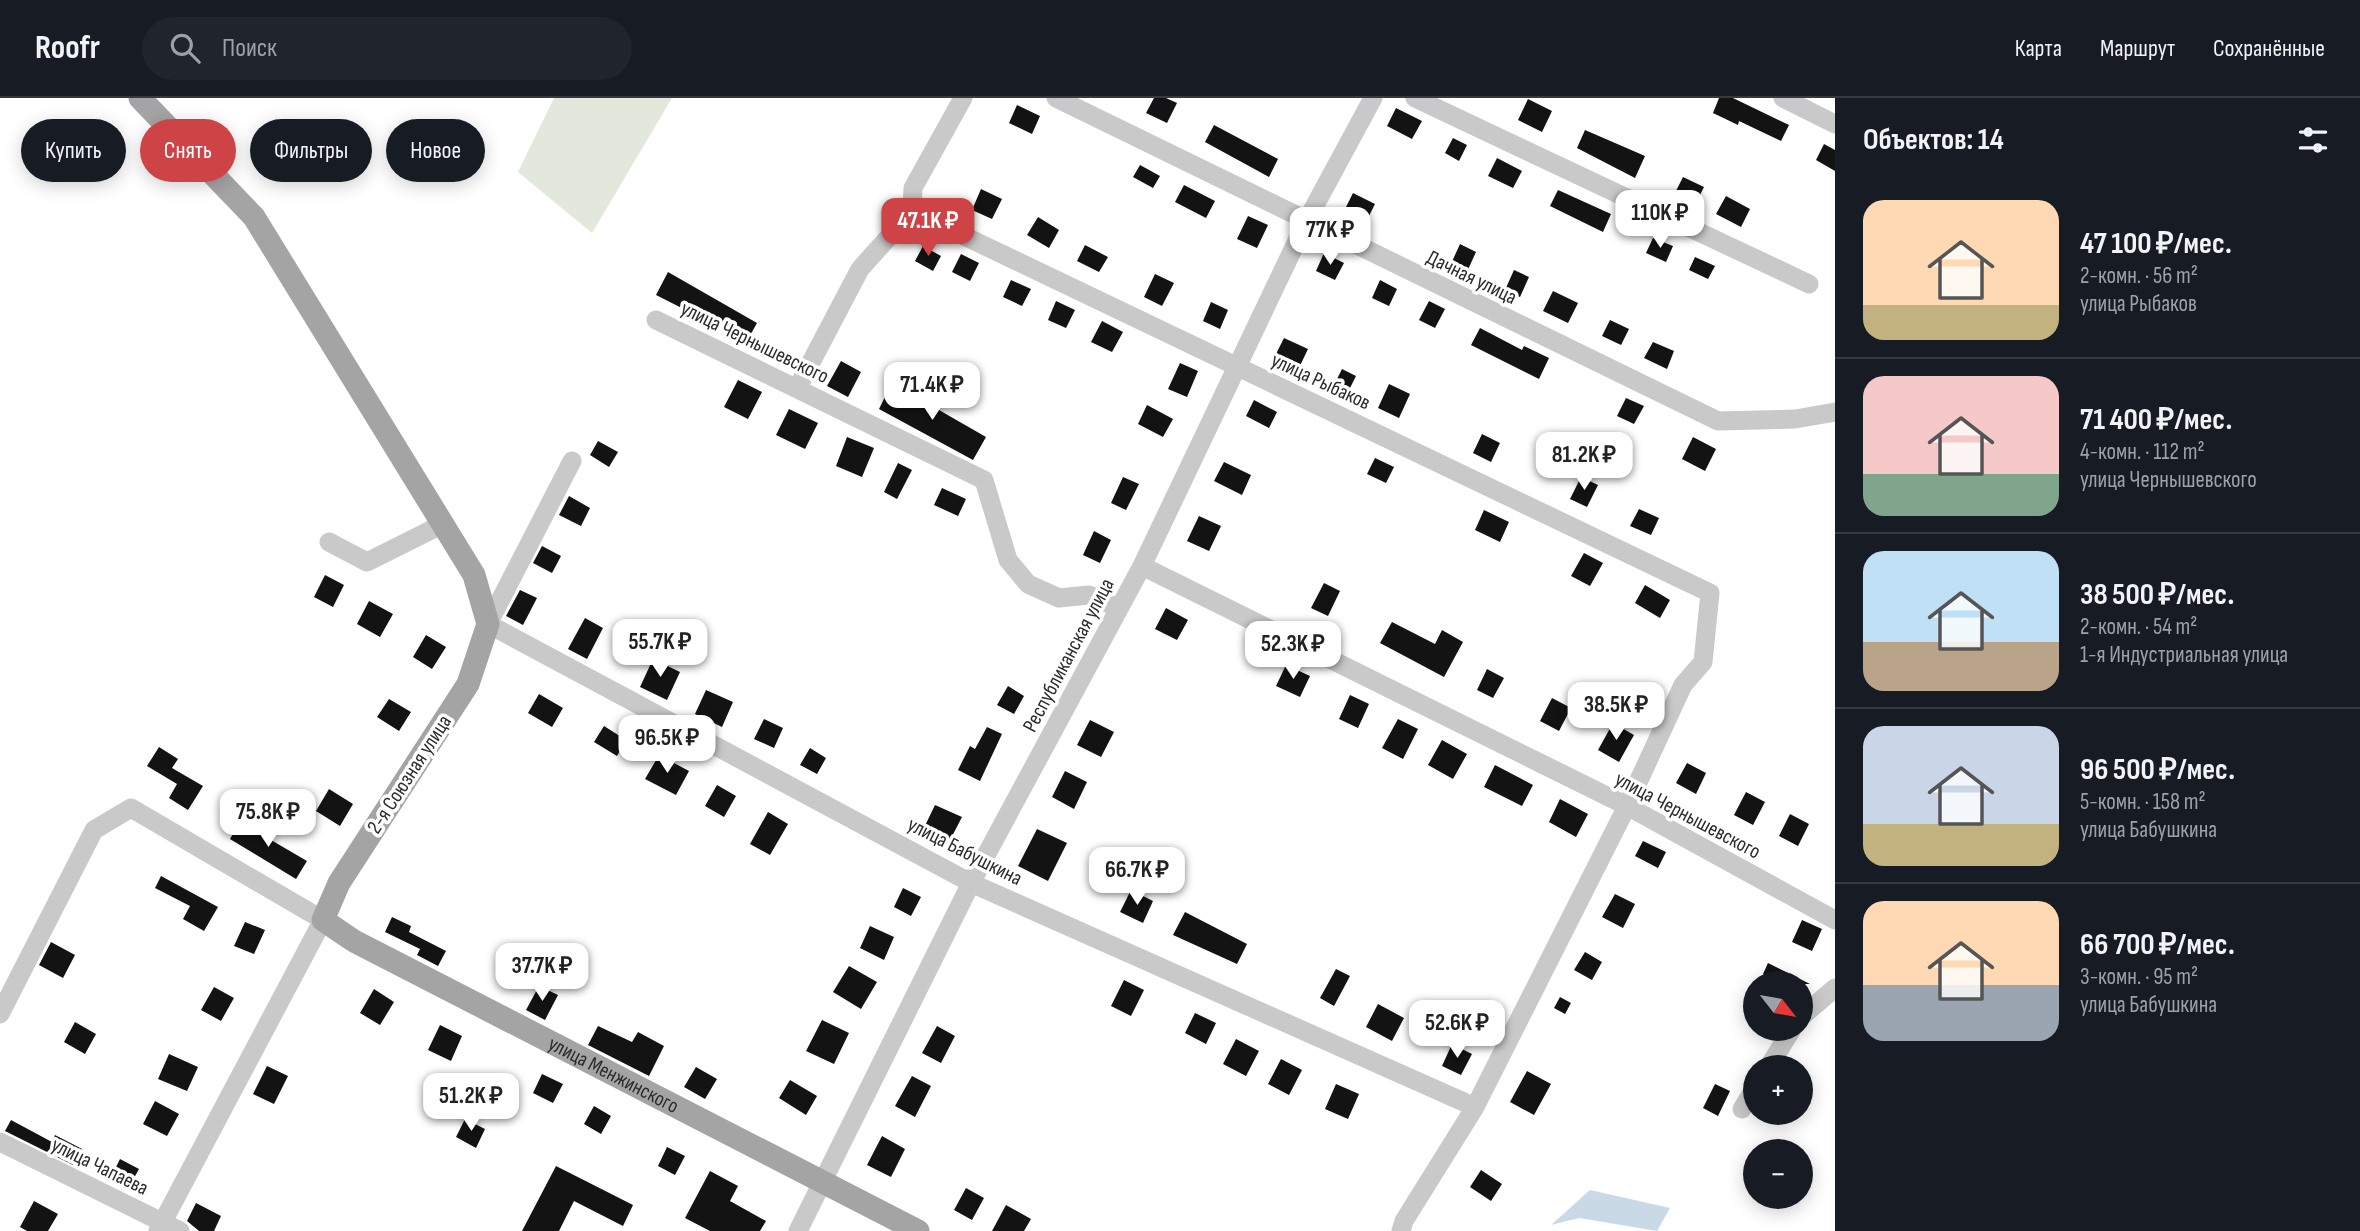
<!DOCTYPE html>
<html lang="ru">
<meta charset="utf-8">
<style>
body{margin:0;font-family:"Sofia Sans Condensed",sans-serif;background:#20242c;color:#f1f3f6;height:100vh;display:flex;flex-direction:column;font-size:26px;white-space:nowrap}
*{box-sizing:border-box;margin:0}
p{font-size:23px;color:#9ea1a6}
.icon{flex:none;width:38px;height:38px;fill:none;stroke:currentColor;stroke-width:2;stroke-linecap:round;stroke-linejoin:round}
.map{position:relative;flex:1;overflow:hidden}
.panel{display:flex;flex-direction:column;background:#171b24;width:525px}
.panel>*{flex:none}
.hud{position:absolute;left:21px;top:21px;width:665px;height:63px;display:flex;gap:14px}
.needle{width:46px;rotate:121deg}
.tools{position:absolute;left:1743px;top:873px;display:grid;gap:14px}
.tools a{display:grid;place-items:center;width:70px;height:70px;border-radius:50%;background:#171b24;box-shadow:0 4px 18px #0003;font-size:35px}
.price{position:absolute;translate:-50% -60px;padding:0 16px;border-radius:14px;background:#fff;color:#222;font-size:23px;line-height:46px;filter:drop-shadow(0 2px 4px #0008)}
.price::after{content:'';position:absolute;left:50%;top:42px;width:21px;height:16px;margin-left:-10px;background:inherit;clip-path:polygon(0 0,100% 0,50% 100%)}
.price.on{background:#ce4346;color:#fff}
ul{padding:0;list-style:none}
li{display:flex;align-items:center;gap:21px;height:175px;padding:0 28px}
li+li{border-top:2px solid #363941}
li span{display:grid;place-items:center;flex:none;width:196px;height:140px;border-radius:21px;color:#555}
li>.icon{margin-inline-start:auto}
span .icon{width:84px;height:84px;fill:#fffc;stroke-width:1}
li b{font-size:30px}
h2{display:flex;justify-content:space-between;align-items:center;height:84px;padding:0 28px;font-size:30px}
.pill{padding:0 24px;border-radius:32px;background:#171b24;box-shadow:0 4px 18px #0003;font-size:24px;line-height:63px}
.pill.on{background:#ce4346;color:#fff}
header{display:flex;align-items:center;gap:42px;box-sizing:border-box;height:98px;padding:0 35px;background:#171b24;border-bottom:2px solid #363941}
header strong{font-size:33px}
nav{display:flex;gap:38px;margin-inline-start:auto;font-size:24px}
.search{width:490px;height:63px;background:#20242c;display:flex;align-items:center;gap:18px;box-sizing:border-box;padding:0 24px;border-radius:38px;color:#9ea1a6;font-size:26px}
main{display:flex;flex:1;min-height:0}
.map>svg:first-child{display:block}
.green{fill:#e2e8db}
.water{fill:#cad9e6}
.building{fill:#131313}
.lines{fill:none;stroke-linecap:round;stroke-linejoin:round}
.minor{stroke:#c9c9c9;stroke-width:19}
.major{stroke:#a4a4a4;stroke-width:23}
.labels{text-anchor:middle;stroke-width:7;stroke-linejoin:round;paint-order:stroke}
.street-label{font-size:21px;fill:#2c2c2c;stroke:#fff}
</style>
<header>
<strong>Roofr</strong>
<div class="search"><svg class="icon" aria-label="search" viewBox="0 0 24 24"><circle cx="10" cy="10" r="6"/><path d="M15 15l6 6"/></svg>Поиск</div>
<nav><a>Карта</a><a>Маршрут</a><a>Сохранённые</a></nav>
</header>
<main>
<div class="map">
<svg width="1835" height="1133" viewBox="0 0 1835 1133">
<rect width="100%" height="100%" fill="#fff"/>
<path class="green" d="M554,0H672L592,135L518,74Z"/>
<path class="water" d="M1590,1092L1670,1110L1657,1133L1579,1120L1551,1127Z"/>
<path class="building" d="M1154,0H1166L1177,5L1167,25L1146,15Z
M1719,0H1733L1789,27L1781,43L1739,23L1738,27L1713,15Z
M1528,1L1552,13L1542,34L1518,22Z
M1017,7L1040,18L1032,36L1009,25Z
M1396,10L1422,23L1412,41L1387,28Z
M1214,27L1278,61L1269,79L1205,44Z
M1585,32L1645,58L1635,80L1577,50Z
M1453,40L1467,47L1459,63L1445,55Z
M1824,46L1835,52V73L1816,62Z
M1497,60L1522,73L1513,90L1488,78Z
M1140,67L1160,78L1153,90L1133,79Z
M1683,79L1704,89L1695,107L1674,97Z
M1184,87L1215,103L1206,120L1175,104Z
M981,91L1002,101L992,121L972,112Z
M1558,92L1611,116L1603,134L1550,108Z
M1353,95L1375,106L1364,128L1342,117Z
M1726,98L1750,111L1741,129L1716,116Z
M1248,118L1268,127L1257,150L1237,141Z
M1038,119L1059,132L1049,150L1027,137Z
M1653,140L1673,148L1666,164L1646,155Z
M1460,146L1476,154L1466,176L1450,168Z
M1085,147L1108,159L1099,174L1077,163Z
M923,148L941,158L933,173L915,163Z
M1324,155L1344,165L1335,182L1316,173Z
M961,156L979,165L970,183L952,174Z
M1695,159L1715,168L1708,181L1689,172Z
M1514,172L1529,179L1520,199L1505,192Z
M668,174L757,225L747,243L656,197Z
M1155,176L1174,185L1162,208L1144,199Z
M1011,182L1031,191L1022,208L1003,199Z
M1380,182L1397,191L1389,208L1372,200Z
M1553,193L1578,205L1568,225L1543,213Z
M1056,203L1075,212L1066,230L1048,222Z
M1429,203L1445,211L1435,230L1419,222Z
M1211,204L1228,212L1220,231L1203,223Z
M1610,222L1629,231L1621,247L1602,238Z
M1102,223L1123,234L1112,254L1091,244Z
M1480,230L1522,252L1524,248L1549,260L1539,281L1471,247Z
M1284,240L1308,251L1297,274L1273,262Z
M1653,244L1674,253L1667,271L1644,260Z
M841,263L861,274L848,299L827,288Z
M1180,265L1198,273L1187,299L1168,291Z
M1342,271L1356,278L1347,296L1333,289Z
M738,282L762,294L748,321L724,309Z
M892,285L986,339L973,362L879,311Z
M1389,286L1410,296L1399,320L1378,310Z
M1626,300L1644,308L1634,326L1617,318Z
M1254,302L1277,314L1269,330L1246,318Z
M1147,307L1173,321L1163,339L1138,326Z
M789,311L818,325L805,351L776,337Z
M1482,336L1500,345L1491,364L1473,355Z
M847,339L874,350L862,379L836,368Z
M1693,339L1716,351L1705,373L1682,361Z
M598,343L618,354L609,369L590,357Z
M1375,360L1394,369L1386,385L1367,376Z
M1224,364L1251,377L1242,397L1214,383Z
M898,365L912,372L897,401L884,394Z
M1123,379L1139,386L1126,412L1111,405Z
M1581,379L1598,387L1587,409L1570,401Z
M942,390L966,401L958,418L934,407Z
M569,398L590,410L581,428L559,417Z
M1639,411L1659,420L1651,437L1630,428Z
M1484,412L1509,424L1500,444L1475,432Z
M1199,418L1221,428L1209,453L1187,443Z
M1094,433L1111,442L1100,465L1083,457Z
M542,448L561,458L552,475L533,465Z
M1584,455L1603,465L1590,488L1571,478Z
M325,477L344,487L333,509L314,499Z
M1324,485L1340,493L1328,518L1311,510Z
M1645,487L1670,502L1660,520L1635,505Z
M520,492L537,500L523,527L506,518Z
M369,503L393,516L380,539L357,526Z
M1166,510L1188,522L1177,542L1155,531Z
M585,520L603,530L587,561L568,551Z
M1392,524L1435,546L1442,532L1463,544L1444,579L1380,545Z
M426,537L446,549L432,571L413,559Z
M653,561L680,574L667,602L640,589Z
M1286,567L1310,578L1300,599L1276,588Z
M1487,571L1504,580L1493,600L1477,592Z
M1008,588L1024,598L1014,616L997,607Z
M706,592L733,604L722,629L695,616Z
M539,596L563,610L552,629L528,615Z
M1350,597L1369,606L1358,630L1339,621Z
M1552,600L1571,610L1559,633L1540,623Z
M389,601L411,614L399,633L377,619Z
M764,621L783,630L774,650L754,641Z
M1398,621L1418,631L1403,661L1382,650Z
M1090,622L1114,634L1101,659L1077,647Z
M1613,625L1634,637L1619,664L1598,652Z
M604,628L626,642L617,658L594,644Z
M987,629L1002,636L980,683L958,672L970,648L975,651Z
M1442,642L1467,656L1453,681L1428,667Z
M159,649L178,661L172,670L203,688L188,712L169,700L177,686L147,668Z
M810,650L826,660L817,676L800,667Z
M659,657L689,673L676,697L645,681Z
M1687,665L1706,675L1696,696L1676,685Z
M1495,667L1533,687L1522,708L1484,689Z
M1065,673L1087,684L1074,711L1052,699Z
M717,687L736,698L724,719L705,708Z
M329,691L353,706L340,728L316,713Z
M1746,694L1765,704L1753,727L1734,717Z
M1560,701L1588,716L1576,739L1549,724Z
M935,707L962,719L947,748L921,736Z
M768,714L788,726L770,757L750,746Z
M1790,716L1809,726L1798,748L1779,738Z
M242,720L261,731L259,735L307,763L296,781L230,741Z
M1037,731L1067,745L1048,783L1018,768Z
M1643,743L1666,754L1658,770L1635,758Z
M161,778L218,809L204,833L183,821L190,808L155,790Z
M903,790L921,799L911,818L894,809Z
M1131,792L1153,803L1143,825L1120,814Z
M1615,796L1635,806L1623,830L1602,819Z
M1185,814L1247,846L1237,866L1173,837Z
M392,819L411,828L409,834L446,853L438,868L417,857L420,851L385,834Z
M1802,822L1822,831L1812,853L1792,844Z
M245,824L265,832L254,856L234,848Z
M870,828L894,839L884,862L860,850Z
M51,844L75,857L63,880L39,867Z
M1585,854L1602,864L1592,882L1574,872Z
M1768,865L1810,886H1782L1772,881L1763,876Z
M849,868L877,884L861,911L833,894Z
M1336,871L1350,878L1334,908L1320,900Z
M1124,882L1144,892L1131,918L1111,908Z
M539,888L558,897L545,922L526,912Z
M214,889L234,900L221,923L201,912Z
M374,891L394,904L380,927L360,915Z
M1560,899L1571,905L1565,916L1554,910Z
M1378,906L1404,920L1392,943L1366,929Z
M1195,915L1216,925L1206,946L1185,935Z
M822,922L849,935L834,966L806,953Z
M75,924L96,936L85,956L64,944Z
M440,927L462,938L451,963L428,952Z
M598,928L632,944L638,934L664,948L649,978L588,947Z
M937,928L955,938L941,965L922,955Z
M1236,941L1259,953L1246,978L1223,966Z
M1452,946L1472,956L1461,977L1442,968Z
M169,956L198,969L187,993L158,981Z
M1281,961L1302,972L1289,997L1268,986Z
M267,968L288,978L274,1006L253,996Z
M696,969L717,981L705,1001L684,989Z
M1527,973L1551,986L1534,1017L1510,1004Z
M542,976L563,986L553,1005L533,995Z
M912,978L931,988L915,1019L895,1008Z
M790,982L817,998L806,1017L779,1000Z
M1336,986L1359,996L1348,1021L1325,1011Z
M1715,986L1730,993L1718,1018L1703,1010Z
M155,1003L179,1016L167,1038L143,1026Z
M594,1008L611,1018L601,1036L584,1026Z
M465,1021L485,1031L476,1050L456,1039Z
M11,1022L52,1044L55,1037L82,1051L73,1067L5,1033Z
M882,1038L905,1051L891,1079L867,1067Z
M667,1049L685,1058L675,1077L658,1068Z
M120,1061L139,1071L129,1089L111,1079Z
M556,1068L633,1107L623,1128L574,1103L559,1133H522Z
M1481,1072L1502,1086L1491,1103L1470,1089Z
M710,1073L738,1088L730,1103L766,1123L760,1133H710L685,1120Z
M966,1090L984,1100L972,1122L954,1112Z
M34,1103L58,1116L48,1133H27L20,1129Z
M196,1105L221,1118L214,1133H199L187,1123Z
M1006,1107L1031,1121L1024,1133H992Z"/>
<g class="lines">
<path class="minor" d="M1056,0L1718,323L1795,321L1835,314
M1415,0L1809,186
M1783,0L1835,26
M912,113L1710,495L1703,564L1683,587L1627,708L1475,1009L1404,1123L1401,1133
M656,222L984,382L1008,462L1028,486L1059,500L1089,497L1119,510
M798,289L860,171L912,113L913,90L963,0
M572,363L488,526L971,785L1475,1009
M329,444L367,464L443,426
M1142,468L1627,708L1835,822
M0,916L94,732L131,710L323,822L158,1133
M1801,919L1835,890
M1768,970L1792,931
M1742,1011L1755,990
M0,1044L180,1133
M798,1133L971,785L1142,468L1306,124L1373,0"/>
<path class="major" id="s1" d="M140,0L254,119L474,477L488,526L468,586L339,785L323,822L354,843L918,1133"/>
</g>
<g class="labels">
<g class="street-label">
<text transform="translate(1472 179) rotate(26)" y="7">Дачная улица</text>
<text transform="translate(755 244) rotate(26)" y="7">улица Чернышевского</text>
<text transform="translate(1321 283) rotate(25)" y="7">улица Рыбаков</text>
<text transform="translate(1068 557) rotate(-62)" y="7">Республиканская улица</text>
<text transform="translate(409 676) rotate(-57)" y="7">2-я Союзная улица</text>
<text transform="translate(1688 717) rotate(28)" y="7">улица Чернышевского</text>
<text transform="translate(965 753) rotate(27)" y="7">улица Бабушкина</text>
<text dy="7" stroke="none"><textPath href="#s1" startOffset="1306">улица Менжинского</textPath></text>
<text transform="translate(100 1068) rotate(26)" y="7">улица Чапаева</text>
</g>
</g>
</svg>
<div class="tools">
<a><svg class="needle" viewBox="-14 -14 28 28"><path d="M0-13l5 13h-10z" fill="#e53935"/><path d="M0 13l5-13h-10z" fill="#9ea1a6"/></svg></a>
<a>+</a>
<a>−</a>
</div>
<b class="price" style="left:1660px;top:152px">110K ₽</b>
<b class="price on" style="left:928px;top:160px">47.1K ₽</b>
<b class="price" style="left:1330px;top:169px">77K ₽</b>
<b class="price" style="left:932px;top:324px">71.4K ₽</b>
<b class="price" style="left:1584px;top:394px">81.2K ₽</b>
<b class="price" style="left:660px;top:581px">55.7K ₽</b>
<b class="price" style="left:1293px;top:583px">52.3K ₽</b>
<b class="price" style="left:1616px;top:644px">38.5K ₽</b>
<b class="price" style="left:667px;top:677px">96.5K ₽</b>
<b class="price" style="left:268px;top:751px">75.8K ₽</b>
<b class="price" style="left:1137px;top:809px">66.7K ₽</b>
<b class="price" style="left:542px;top:905px">37.7K ₽</b>
<b class="price" style="left:1457px;top:962px">52.6K ₽</b>
<b class="price" style="left:471px;top:1035px">51.2K ₽</b>
<div class="hud">
<a class="pill">Купить</a>
<a class="pill on">Снять</a>
<a class="pill">Фильтры</a>
<a class="pill">Новое</a>
</div>
</div>
<section class="panel">
<h2>Объектов: 14<svg class="icon" aria-label="filters" viewBox="0 0 24 24"><path d="M4 7h16M4 17h16"/><circle cx="9" cy="7" r="2"/><circle cx="15" cy="17" r="2"/></svg></h2>
<ul>
<li><span style="background:linear-gradient(#ffd9b3 75%,#c2b280 0)"><svg class="icon" aria-label="home" viewBox="0 0 24 24"><path d="M3 11l9-7 9 7M6 9v11h12V9"/></svg></span><div><b>47 100 ₽/мес.</b><p>2-комн. · 56 m²</p><p>улица Рыбаков</p></div></li>
<li><span style="background:linear-gradient(#f6c9c9 70%,#7fa58c 0)"><svg class="icon" aria-label="home" viewBox="0 0 24 24"><path d="M3 11l9-7 9 7M6 9v11h12V9"/></svg></span><div><b>71 400 ₽/мес.</b><p>4-комн. · 112 m²</p><p>улица Чернышевского</p></div></li>
<li><span style="background:linear-gradient(#bfe0f5 65%,#b9a48a 0)"><svg class="icon" aria-label="home" viewBox="0 0 24 24"><path d="M3 11l9-7 9 7M6 9v11h12V9"/></svg></span><div><b>38 500 ₽/мес.</b><p>2-комн. · 54 m²</p><p>1-я Индустриальная улица</p></div></li>
<li><span style="background:linear-gradient(#c9d6e8 70%,#c2b280 0)"><svg class="icon" aria-label="home" viewBox="0 0 24 24"><path d="M3 11l9-7 9 7M6 9v11h12V9"/></svg></span><div><b>96 500 ₽/мес.</b><p>5-комн. · 158 m²</p><p>улица Бабушкина</p></div></li>
<li><span style="background:linear-gradient(#ffd9b3 60%,#9aa5b1 0)"><svg class="icon" aria-label="home" viewBox="0 0 24 24"><path d="M3 11l9-7 9 7M6 9v11h12V9"/></svg></span><div><b>66 700 ₽/мес.</b><p>3-комн. · 95 m²</p><p>улица Бабушкина</p></div></li>
</ul>
</section>
</main>
